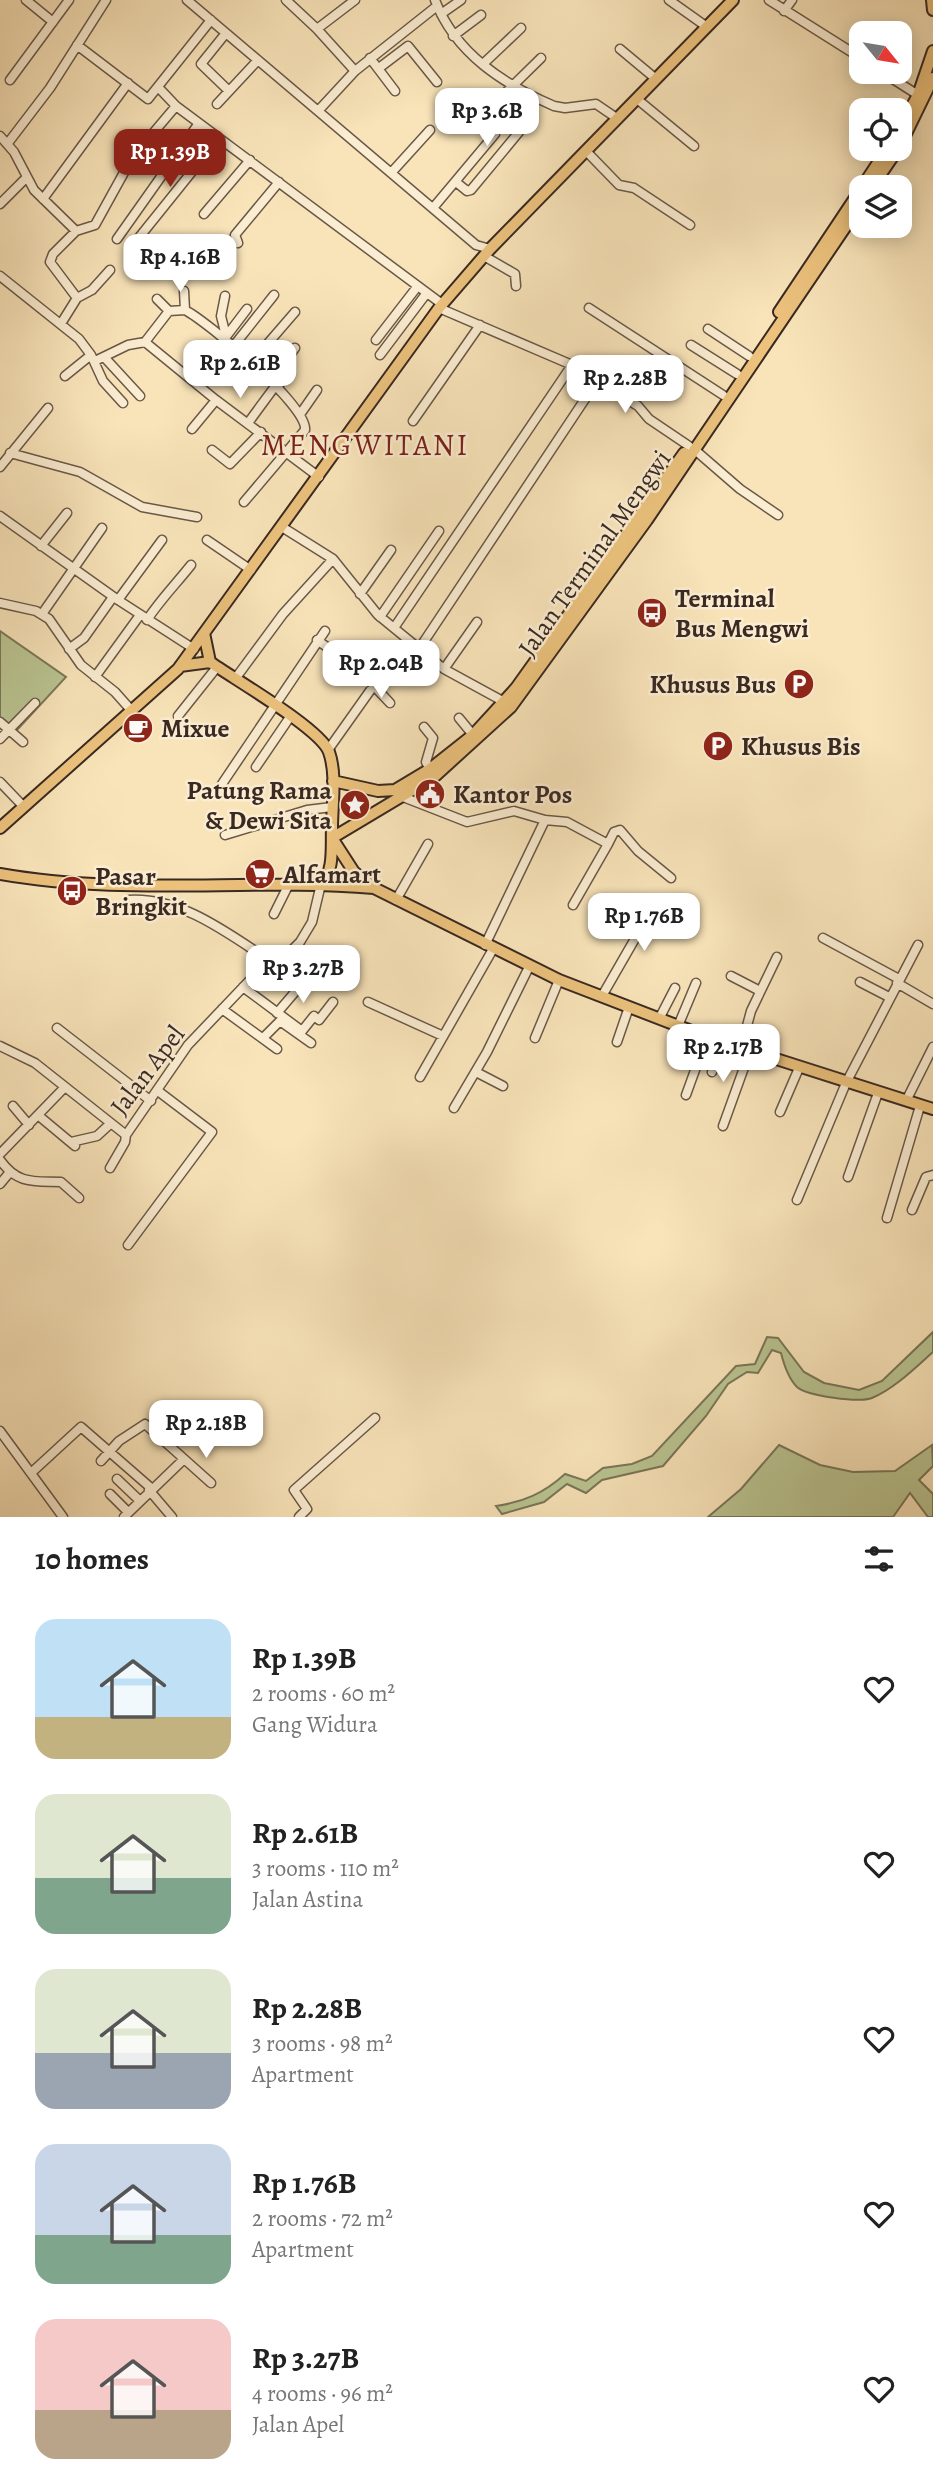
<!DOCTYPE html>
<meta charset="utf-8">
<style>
body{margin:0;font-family:Alegreya,serif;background:#f6f6f6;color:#222;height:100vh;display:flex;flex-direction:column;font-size:26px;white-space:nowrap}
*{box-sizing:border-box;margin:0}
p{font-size:23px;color:#767676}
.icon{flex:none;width:38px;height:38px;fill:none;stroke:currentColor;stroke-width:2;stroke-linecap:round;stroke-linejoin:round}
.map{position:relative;height:1517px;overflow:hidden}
.sheet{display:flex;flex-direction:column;background:#fff;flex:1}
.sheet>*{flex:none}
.needle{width:46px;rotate:120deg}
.tools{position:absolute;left:849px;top:21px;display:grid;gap:14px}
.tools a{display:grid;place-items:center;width:63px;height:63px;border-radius:14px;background:#fff;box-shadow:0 4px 18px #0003;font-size:35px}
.price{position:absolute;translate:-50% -60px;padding:0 16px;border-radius:14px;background:#fff;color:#222;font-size:23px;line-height:46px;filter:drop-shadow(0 2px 4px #0008)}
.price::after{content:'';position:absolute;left:50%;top:42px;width:21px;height:16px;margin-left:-10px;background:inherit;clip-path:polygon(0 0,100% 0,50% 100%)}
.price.on{background:#8f2418;color:#fff}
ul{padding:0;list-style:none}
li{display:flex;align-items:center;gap:21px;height:175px;padding:0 35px}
li span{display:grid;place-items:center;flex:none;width:196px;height:140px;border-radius:21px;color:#555}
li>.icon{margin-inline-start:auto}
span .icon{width:84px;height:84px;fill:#fffc;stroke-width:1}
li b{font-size:30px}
h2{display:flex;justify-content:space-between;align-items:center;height:84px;padding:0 35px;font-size:30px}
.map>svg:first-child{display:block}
.green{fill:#bac592;stroke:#7a775a;stroke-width:2}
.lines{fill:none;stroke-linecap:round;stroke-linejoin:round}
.minor-casing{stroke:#695848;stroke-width:11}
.highway-casing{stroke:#392922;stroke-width:14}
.minor{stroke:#fbedd2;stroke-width:8}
.highway{stroke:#ecc27d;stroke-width:10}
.labels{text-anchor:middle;stroke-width:5;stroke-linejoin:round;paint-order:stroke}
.street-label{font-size:26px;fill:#392922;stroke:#fbedd2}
.poi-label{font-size:26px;font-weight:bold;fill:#392922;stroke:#fbedd2;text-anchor:start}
.quarter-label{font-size:30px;letter-spacing:2px;fill:#7a1f14;stroke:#fbedd2}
</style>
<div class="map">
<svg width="933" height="1517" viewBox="0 0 933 1517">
<rect width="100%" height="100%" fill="#f9e4ba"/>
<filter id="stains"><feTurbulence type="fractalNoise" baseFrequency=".00286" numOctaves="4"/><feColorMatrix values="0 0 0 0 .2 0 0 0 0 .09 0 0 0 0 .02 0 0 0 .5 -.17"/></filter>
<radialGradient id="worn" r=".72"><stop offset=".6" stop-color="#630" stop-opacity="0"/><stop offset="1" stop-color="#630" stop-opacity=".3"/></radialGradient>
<path class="green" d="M0,631L66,677L17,730L0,721Z
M933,1332V1352C915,1368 894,1389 872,1398C859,1403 807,1396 797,1387C788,1378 784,1365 781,1353L772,1350L758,1373L747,1372L728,1384L706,1416L663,1466L602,1480L586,1493L567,1484L544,1502L502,1514L496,1506C524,1502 544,1493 565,1474L586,1481L603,1468L632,1464L652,1456L736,1366L755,1364L767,1337L778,1338L804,1372L824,1383L859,1390L882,1381Z
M779,1445L820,1465L853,1472L895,1471L932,1445L933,1466L919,1480L933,1494V1517H928L910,1493L893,1517H708L741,1489Z"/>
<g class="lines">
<g class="minor-casing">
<path id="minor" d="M26,0L53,22
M187,0L476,245L490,249
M286,0L317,29L355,71
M435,0C455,53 503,84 554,106L565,108L596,104L618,119
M669,0L707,27
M769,0L861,58
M784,11L792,0
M441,14L461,0
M317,29L355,0
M226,33L201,64L229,91
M453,36L481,15
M77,45L148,99L211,20
M620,49L656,79
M370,58L395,91
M483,64L521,28
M379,68L408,46L437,82
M882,72L918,95
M10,80L69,0
M158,87L176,106L442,304
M637,99L694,146
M217,104L258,60
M488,110L541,58
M318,111L355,71L437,6
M0,136L14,152L34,190L76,231L95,225L132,158L176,106
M8,143L50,88L106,0
M586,151L619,185L634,188L690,225
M391,173L430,130
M456,182L467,191L471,190L519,132
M43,199L128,83
M0,204L26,178
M433,208L495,134
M204,214L250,160
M117,239L199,123
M238,243L235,235L279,182
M133,245L219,138
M484,256L515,274L516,286
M0,276L79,339L91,355L103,381L123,403
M184,291L185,310
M225,296L221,316L226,336
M77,298L92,290L110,270
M157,299L169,311
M439,308L572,365L638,406L649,419L689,446
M589,308L723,395
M62,322L77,298L50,262L53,254L76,231
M708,329L749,356
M225,338L247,309
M376,340L417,287
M145,342L169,311L185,310C208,322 308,406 305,430L244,502
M145,342L216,400L319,477
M691,345L737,374
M232,348L274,295
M380,355L426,294
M105,358L140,396
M95,361L128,345L145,342
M251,363L295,312
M65,376L91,355
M272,381L295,348
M278,386L288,372
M301,413L317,390
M413,421L480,325
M248,423L276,385
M192,429L216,400
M212,450L230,464L261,432
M695,450L740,489L778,515
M10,453L80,472L142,507L197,517
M0,467L48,408
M0,516L118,600L194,649
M282,527L333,559L378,615L444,669L508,704
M207,540L251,570
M41,546L67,513
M360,594L391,550
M118,600L162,540
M0,603L36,611L49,619L81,665L115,692L131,710
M42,614L102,528
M380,617L439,531
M147,620C160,600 176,584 191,565
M394,628L572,365
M317,640L358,669L390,703
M69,649L84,638L113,597
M419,649L597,381
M444,669L477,622
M95,677L140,615
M235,679L283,614L333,559
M178,716L217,667
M459,718L473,735
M0,722L23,742
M424,727L433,738L426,762L431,771
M0,739L35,703
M328,750L406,640
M256,767L290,717
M0,782L23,806
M222,784L325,631
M403,797L467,822L514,811L545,820L485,945
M545,820L567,822L608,844L614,832L620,830L638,851L671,878
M225,835L307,810L332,807
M129,900C182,897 227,933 269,960
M396,900L428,844
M573,905L608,844
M274,914L289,884
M823,938L899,979
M731,976L760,991
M860,982L889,997
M897,983L933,1004
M243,987L302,1031L314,1016L319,1020L333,1002
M602,996L644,923L647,913L643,908
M368,1002L443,1036
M222,1009L277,1049
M277,1013L307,978
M659,1019L675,988
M678,1026L696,983
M57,1028L151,1101
M263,1038L280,1021L311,1043
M535,1038L559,980
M617,1042L629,1007
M0,1046L35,1063L126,1135L188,1045L269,960L291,951L300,942L312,922L321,884
M741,1048L751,1011L777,957
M476,1072L503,1086
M712,1072L723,1043
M420,1077L493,949
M686,1095L707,1037
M906,1101L933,1047
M13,1106L29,1125
M454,1108L487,1052L529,967
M780,1112L799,1068
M39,1116L75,1146
M723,1126L750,1051
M71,1142L97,1136L110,1124
M0,1154L65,1087
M0,1160C18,1185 34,1181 61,1182L79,1198
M110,1168L125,1142L126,1135
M848,1177L878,1093
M0,1184L10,1172
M797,1200L846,1083L918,945
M912,1210L926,1177L933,1175
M887,1218L920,1106
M128,1245L212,1132L158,1091
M0,1431L63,1517
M101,1461L119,1441L145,1424L211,1483
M31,1473L81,1427L151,1488
M117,1479L139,1500
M149,1490L172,1517
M110,1494L128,1512
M124,1517L183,1460
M299,1517L307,1509L294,1490L375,1418"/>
</g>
<g class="highway-casing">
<path id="highway" d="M932,0L933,10
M900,128L918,95L933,51
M900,146L933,78
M862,187L887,149
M872,187L898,149
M779,312L861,189
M204,633L210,662C234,679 321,729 329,752C337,775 332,804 332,828C331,844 335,872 321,884
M180,666L210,662
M333,781L378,791L395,790L430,769L473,735L516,688L684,453
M0,828L178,669L439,308L490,249L733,0
M332,838L434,777L511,707L647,520L861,204
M332,838L354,872L374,888L559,980L707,1037L933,1109
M0,874C123,896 250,878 374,888"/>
</g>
<use href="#minor" class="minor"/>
<use href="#highway" class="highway"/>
</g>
<defs>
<g id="bus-disc" transform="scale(1.575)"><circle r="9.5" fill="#8f2418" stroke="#fbedd2"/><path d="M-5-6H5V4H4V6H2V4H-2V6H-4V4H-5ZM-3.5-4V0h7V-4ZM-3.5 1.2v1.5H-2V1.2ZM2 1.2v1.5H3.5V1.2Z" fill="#fff"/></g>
<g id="parking-disc" transform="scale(1.575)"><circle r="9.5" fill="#8f2418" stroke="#fbedd2"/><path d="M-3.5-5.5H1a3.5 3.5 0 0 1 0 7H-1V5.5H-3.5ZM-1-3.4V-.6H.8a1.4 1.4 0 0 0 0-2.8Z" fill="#fff"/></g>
<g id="cafe-disc" transform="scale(1.575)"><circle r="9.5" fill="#8f2418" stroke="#fbedd2"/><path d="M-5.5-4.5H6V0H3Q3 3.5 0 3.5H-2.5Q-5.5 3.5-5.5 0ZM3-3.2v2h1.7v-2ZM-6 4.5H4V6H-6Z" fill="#fff"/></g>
<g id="civic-disc" transform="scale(1.575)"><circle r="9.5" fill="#8f2418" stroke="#fbedd2"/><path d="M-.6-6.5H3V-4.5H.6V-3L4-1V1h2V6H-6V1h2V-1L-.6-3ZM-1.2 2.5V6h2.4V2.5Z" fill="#fff"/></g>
<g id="sight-disc" transform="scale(1.575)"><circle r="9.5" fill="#8f2418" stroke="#fbedd2"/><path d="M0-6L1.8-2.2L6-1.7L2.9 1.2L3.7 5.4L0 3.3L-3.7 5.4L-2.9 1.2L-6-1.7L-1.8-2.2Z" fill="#fff"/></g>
<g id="supermarket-disc" transform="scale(1.575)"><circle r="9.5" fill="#8f2418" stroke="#fbedd2"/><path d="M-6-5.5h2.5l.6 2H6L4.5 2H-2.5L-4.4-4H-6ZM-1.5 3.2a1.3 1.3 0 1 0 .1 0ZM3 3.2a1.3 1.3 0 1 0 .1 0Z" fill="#fff"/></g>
</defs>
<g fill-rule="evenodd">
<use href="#bus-disc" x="652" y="613"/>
<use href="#parking-disc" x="799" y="684"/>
<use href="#cafe-disc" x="138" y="728"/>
<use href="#parking-disc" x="718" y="746"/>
<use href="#civic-disc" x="430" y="794"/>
<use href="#sight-disc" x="355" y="805"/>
<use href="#supermarket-disc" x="260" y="874"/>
<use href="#bus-disc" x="72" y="891"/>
</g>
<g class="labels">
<g class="street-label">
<text transform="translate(594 553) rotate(-55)" y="9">Jalan Terminal Mengwi</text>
<text transform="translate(147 1070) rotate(-53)" y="9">Jalan Apel</text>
</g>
<g class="poi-label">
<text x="675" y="607">Terminal<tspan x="675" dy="30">Bus Mengwi</tspan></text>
<text x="776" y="693" text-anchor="end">Khusus Bus</text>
<text x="161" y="737">Mixue</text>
<text x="741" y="755">Khusus Bis</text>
<text x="332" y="799" text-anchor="end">Patung Rama<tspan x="332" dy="30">&amp; Dewi Sita</tspan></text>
<text x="453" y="803">Kantor Pos</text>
<text x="283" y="883">Alfamart</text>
<text x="95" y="885">Pasar<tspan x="95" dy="30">Bringkit</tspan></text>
</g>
<g class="quarter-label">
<text x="365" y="455">MENGWITANI</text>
</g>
</g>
<rect width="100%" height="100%" filter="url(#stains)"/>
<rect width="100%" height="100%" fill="url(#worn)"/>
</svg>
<div class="tools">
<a><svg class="needle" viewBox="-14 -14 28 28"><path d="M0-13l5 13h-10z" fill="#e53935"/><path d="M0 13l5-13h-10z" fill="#767676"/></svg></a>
<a><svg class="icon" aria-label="locate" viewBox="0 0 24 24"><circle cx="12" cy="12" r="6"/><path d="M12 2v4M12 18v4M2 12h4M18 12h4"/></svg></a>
<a><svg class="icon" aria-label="layers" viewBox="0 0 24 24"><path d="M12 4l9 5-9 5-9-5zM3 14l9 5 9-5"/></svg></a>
</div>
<b class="price" style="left:487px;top:148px">Rp 3.6B</b>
<b class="price on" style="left:170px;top:189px">Rp 1.39B</b>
<b class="price" style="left:180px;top:294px">Rp 4.16B</b>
<b class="price" style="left:240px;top:400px">Rp 2.61B</b>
<b class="price" style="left:625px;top:415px">Rp 2.28B</b>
<b class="price" style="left:381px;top:700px">Rp 2.04B</b>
<b class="price" style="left:644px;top:953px">Rp 1.76B</b>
<b class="price" style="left:303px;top:1005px">Rp 3.27B</b>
<b class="price" style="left:723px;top:1084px">Rp 2.17B</b>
<b class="price" style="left:206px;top:1460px">Rp 2.18B</b>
</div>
<section class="sheet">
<h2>10 homes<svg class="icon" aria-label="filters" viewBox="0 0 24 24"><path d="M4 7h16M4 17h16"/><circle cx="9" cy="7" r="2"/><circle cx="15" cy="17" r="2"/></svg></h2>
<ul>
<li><span style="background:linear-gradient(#bfe0f5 70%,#c2b280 0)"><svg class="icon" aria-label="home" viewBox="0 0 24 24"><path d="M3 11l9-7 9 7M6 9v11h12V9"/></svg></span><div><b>Rp 1.39B</b><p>2 rooms · 60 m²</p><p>Gang Widura</p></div><svg class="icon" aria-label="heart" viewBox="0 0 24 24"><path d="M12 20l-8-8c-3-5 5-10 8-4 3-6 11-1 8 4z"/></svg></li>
<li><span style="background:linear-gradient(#dfe7d0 60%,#7fa58c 0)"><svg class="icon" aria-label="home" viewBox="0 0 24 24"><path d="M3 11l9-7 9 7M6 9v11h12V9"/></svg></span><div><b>Rp 2.61B</b><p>3 rooms · 110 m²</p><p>Jalan Astina</p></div><svg class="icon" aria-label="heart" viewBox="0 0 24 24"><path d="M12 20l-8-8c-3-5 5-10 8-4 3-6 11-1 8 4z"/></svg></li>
<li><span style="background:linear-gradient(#dfe7d0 60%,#9aa5b1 0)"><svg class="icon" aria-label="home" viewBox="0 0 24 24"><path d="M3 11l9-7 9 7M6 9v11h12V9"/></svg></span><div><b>Rp 2.28B</b><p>3 rooms · 98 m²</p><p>Apartment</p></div><svg class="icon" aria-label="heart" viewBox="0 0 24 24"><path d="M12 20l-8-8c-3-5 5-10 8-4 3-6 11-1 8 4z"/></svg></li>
<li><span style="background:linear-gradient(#c9d6e8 65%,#7fa58c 0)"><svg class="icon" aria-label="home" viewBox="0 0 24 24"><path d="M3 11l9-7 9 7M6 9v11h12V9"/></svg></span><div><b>Rp 1.76B</b><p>2 rooms · 72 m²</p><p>Apartment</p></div><svg class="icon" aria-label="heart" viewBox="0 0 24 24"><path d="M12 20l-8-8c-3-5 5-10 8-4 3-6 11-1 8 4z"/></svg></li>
<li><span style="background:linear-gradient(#f6c9c9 65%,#b9a48a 0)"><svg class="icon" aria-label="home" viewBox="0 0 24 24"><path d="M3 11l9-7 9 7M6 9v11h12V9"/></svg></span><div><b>Rp 3.27B</b><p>4 rooms · 96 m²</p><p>Jalan Apel</p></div><svg class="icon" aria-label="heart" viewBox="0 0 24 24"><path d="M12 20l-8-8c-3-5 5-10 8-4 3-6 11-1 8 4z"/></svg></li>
</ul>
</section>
